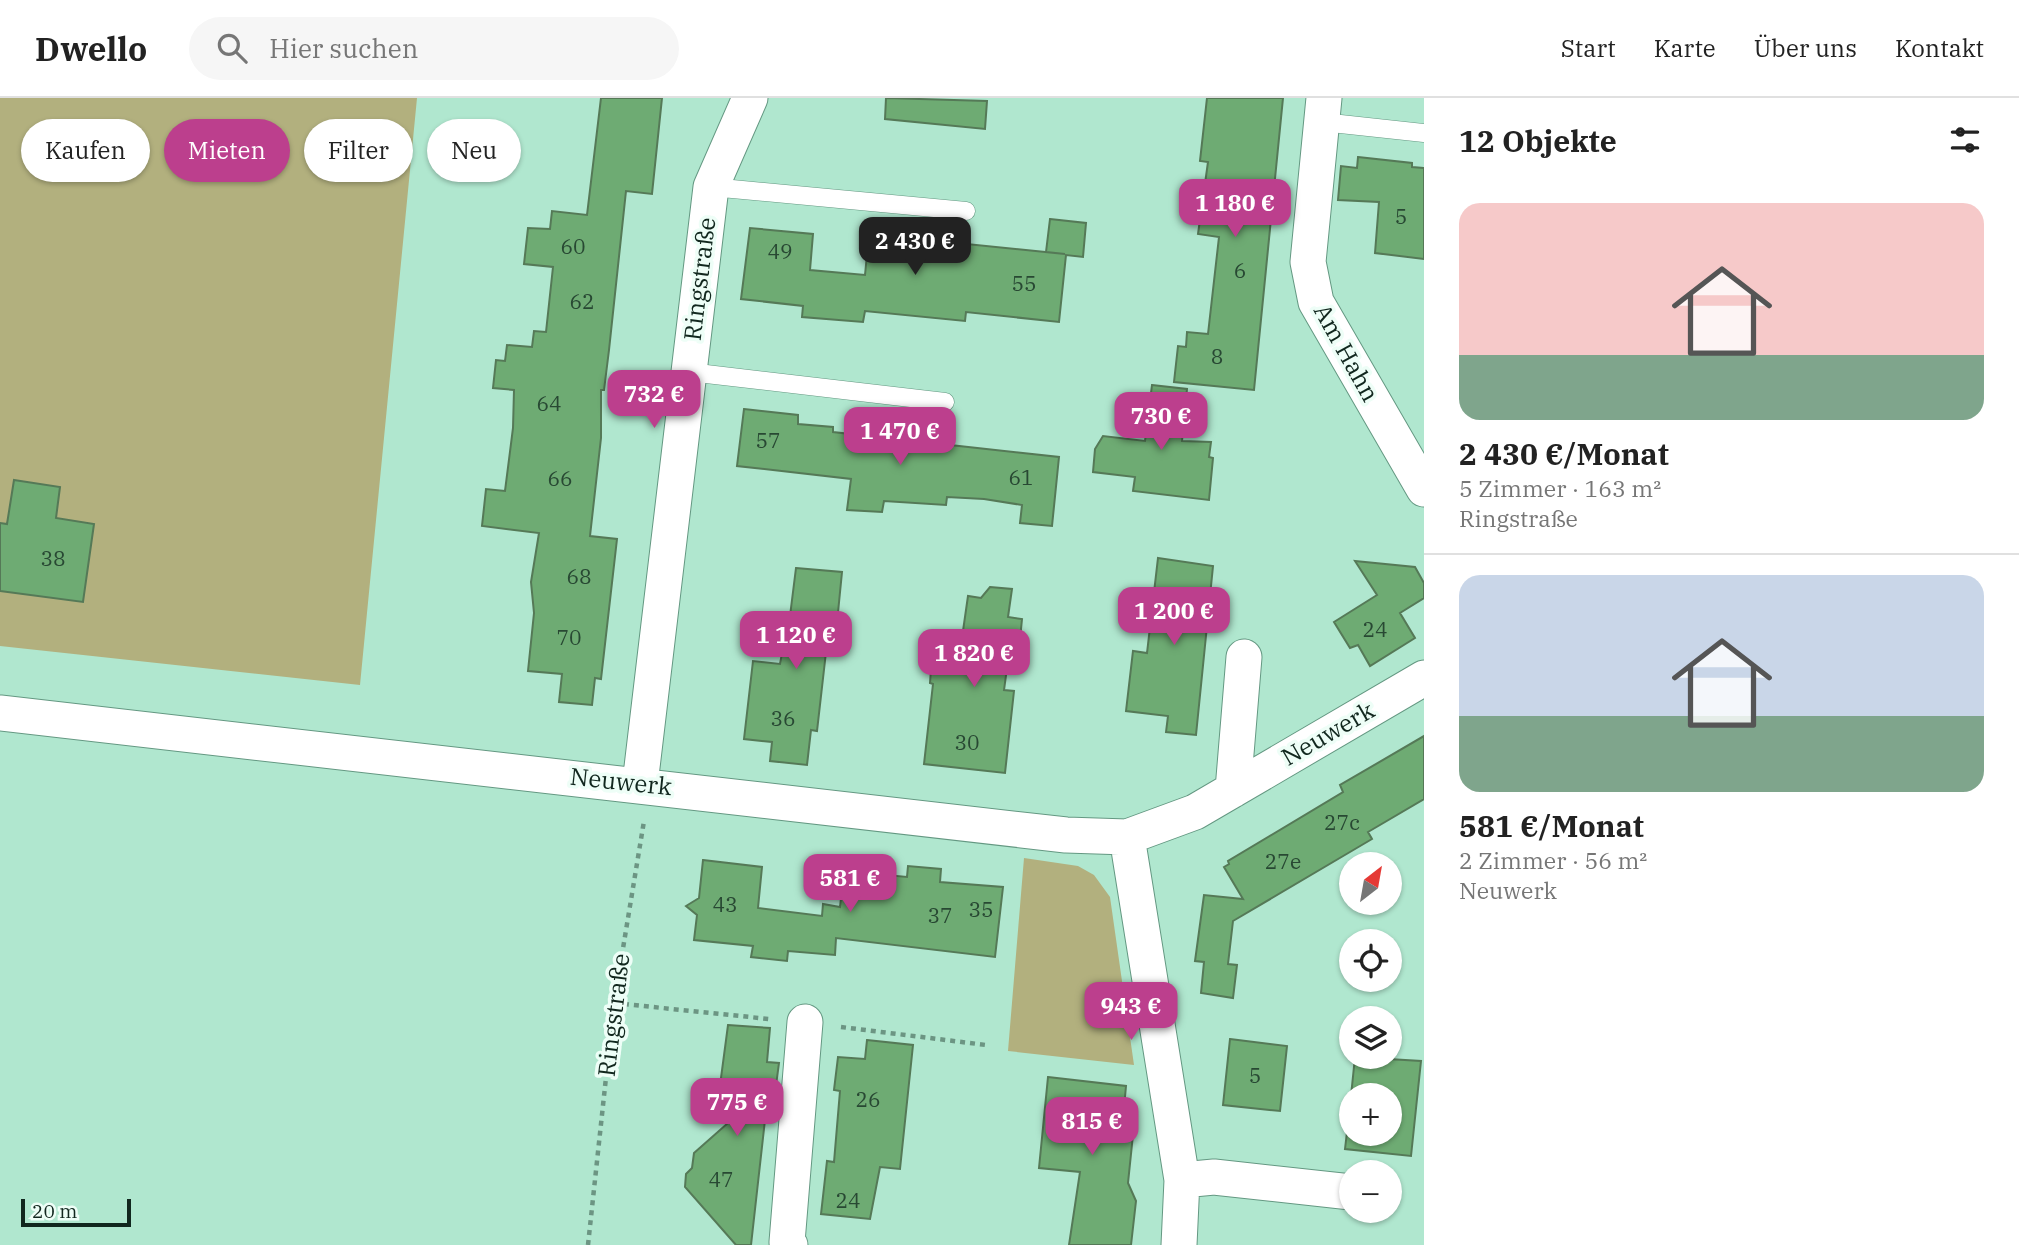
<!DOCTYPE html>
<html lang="de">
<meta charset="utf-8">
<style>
body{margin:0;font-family:"IBM Plex Serif",serif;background:#f6f6f6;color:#222;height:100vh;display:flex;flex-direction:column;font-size:26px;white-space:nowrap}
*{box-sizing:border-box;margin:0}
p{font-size:23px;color:#767676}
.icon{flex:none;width:38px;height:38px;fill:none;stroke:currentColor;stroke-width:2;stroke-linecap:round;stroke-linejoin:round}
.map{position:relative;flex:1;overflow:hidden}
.side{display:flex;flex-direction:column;background:#fff;width:595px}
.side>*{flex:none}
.banner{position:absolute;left:21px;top:21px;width:665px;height:63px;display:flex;gap:14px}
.needle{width:46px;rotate:31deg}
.tools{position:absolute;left:1339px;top:754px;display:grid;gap:14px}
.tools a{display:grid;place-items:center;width:63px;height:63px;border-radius:50%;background:#fff;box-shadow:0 2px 5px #0004;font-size:35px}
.scale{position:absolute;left:21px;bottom:18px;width:110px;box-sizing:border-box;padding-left:7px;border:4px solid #11271e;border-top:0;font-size:19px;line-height:24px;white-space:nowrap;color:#11271e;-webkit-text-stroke:5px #eefef7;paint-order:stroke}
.price{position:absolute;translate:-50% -60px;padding:0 16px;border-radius:14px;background:#bc3f8d;color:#fff;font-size:23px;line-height:46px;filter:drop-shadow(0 2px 4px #0008)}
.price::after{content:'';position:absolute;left:50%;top:42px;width:21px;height:16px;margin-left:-10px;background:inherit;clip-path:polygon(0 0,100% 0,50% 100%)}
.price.active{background:#222;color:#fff}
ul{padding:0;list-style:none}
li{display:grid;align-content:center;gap:14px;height:371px;padding:0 35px}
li+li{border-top:2px solid #e0e0e0}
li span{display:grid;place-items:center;height:217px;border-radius:21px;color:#555}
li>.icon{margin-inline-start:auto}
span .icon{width:126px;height:126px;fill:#fffc;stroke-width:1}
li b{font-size:30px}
h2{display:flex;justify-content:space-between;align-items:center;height:84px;padding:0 35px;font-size:30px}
.pill{padding:0 24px;border-radius:32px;background:#fff;box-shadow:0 2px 5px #0004;font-size:24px;line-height:63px}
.pill.active{background:#bc3f8d;color:#fff}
header{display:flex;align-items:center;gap:42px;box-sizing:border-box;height:98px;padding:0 35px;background:#fff;border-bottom:2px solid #e0e0e0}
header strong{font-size:33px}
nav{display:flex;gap:38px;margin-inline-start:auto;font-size:24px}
.search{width:490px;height:63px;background:#f6f6f6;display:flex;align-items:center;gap:18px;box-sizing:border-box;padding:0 24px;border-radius:38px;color:#767676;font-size:26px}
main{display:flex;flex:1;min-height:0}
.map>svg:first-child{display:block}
.green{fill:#b2b07e}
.building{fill:#6eab73;stroke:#557957;stroke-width:2}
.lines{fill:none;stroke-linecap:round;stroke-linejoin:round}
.lane-casing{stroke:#649882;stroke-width:19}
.street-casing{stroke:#649882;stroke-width:37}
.path{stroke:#6c9583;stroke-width:4.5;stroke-dasharray:5 5;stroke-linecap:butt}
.lane{stroke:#fff;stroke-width:18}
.street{stroke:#fff;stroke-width:35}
.labels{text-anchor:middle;stroke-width:7;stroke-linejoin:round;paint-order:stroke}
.number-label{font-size:21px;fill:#284833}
.street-label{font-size:24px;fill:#11271e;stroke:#eefef7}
</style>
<header>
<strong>Dwello</strong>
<div class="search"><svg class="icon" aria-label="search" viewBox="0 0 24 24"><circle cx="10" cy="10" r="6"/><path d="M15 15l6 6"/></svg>Hier suchen</div>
<nav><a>Start</a><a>Karte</a><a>Über uns</a><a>Kontakt</a></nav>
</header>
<main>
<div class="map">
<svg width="1424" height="1147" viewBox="0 0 1424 1147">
<rect width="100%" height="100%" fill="#b0e7cf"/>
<path class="green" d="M0,0H417L360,587L0,548Z
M1024,760L1078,768L1094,777L1110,799L1134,967L1008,953Z"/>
<path class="building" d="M601,0H662L652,96L626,93L609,252L604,292H601V340L590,438L617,441L601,581L595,580L592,607L559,604L562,576L528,573L534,515L531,484L539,435L482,428L486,391L505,393L513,330L514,292L493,290L496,262L505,263L507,247L532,249L534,233L546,234L553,169L524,166L528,130L550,131L552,113L587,117Z
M886,0L987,3L985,31L885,21Z
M1207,0H1283L1254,292L1174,284L1178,248L1186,249L1187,234L1208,236L1219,139L1198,136L1208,64L1200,63Z
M1358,59L1412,65V69L1424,70V161L1375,155L1379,104L1338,102L1341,68L1357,70Z
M1050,121L1086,125L1083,159L1066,157L1059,224L966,214L965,223L865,213L863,224L802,219L803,208L741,201L750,130L813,136L810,172L865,177L869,136L1065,156L1046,154Z
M1152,287L1187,291L1182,343L1211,344L1209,359L1213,360L1209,402L1133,393L1135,379L1093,374L1095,351L1103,338L1145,343Z
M744,311L798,317V326L833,329V334L1059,359L1052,428L1020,425L1022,407L984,401L947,399L946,407L884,403L882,414L847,412L851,381L737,368Z
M14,382L60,389L56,420L94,426L83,504L0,493V425L7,426Z
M1158,460L1213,468L1196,637L1166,634L1168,618L1126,613L1133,553L1147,555Z
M1355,463L1415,469L1424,485V500L1400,515L1415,540L1370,568L1358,547L1350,550L1334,524L1377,497Z
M796,470L842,474L834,555L826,554L817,633L811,632L807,667L770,663L772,644L744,641L753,563L780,566L783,550H786Z
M990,489L1012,491L1008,519L1022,521L1020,541L1010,548L1004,592L1014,593L1005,675L924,666L933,586L930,585L933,544L961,547L968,498L981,500Z
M1424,638V701L1368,734L1372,741L1233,823L1228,866L1237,867L1233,900L1201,895L1204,864L1195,863L1204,797L1243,801L1224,769L1229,766L1228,763L1343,694L1340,687Z
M703,762L762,769L758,810L822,818L823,806L840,809L844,773L907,779L908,768L941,771L940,784L1003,789L995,859L836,840L835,857L788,853L787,863L751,859L753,848L694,842L697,817L686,808L699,800Z
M728,927L770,930L767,964L779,965L775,995H768L751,1147H736L685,1089L686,1076L692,1070L694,1055L762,995H719Z
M1230,941L1287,948L1280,1013L1223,1007Z
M867,942L913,947L900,1071L880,1069L870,1121L821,1116L827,1063L834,1064L840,993L834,992L838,959L865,961Z
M1355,959L1421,963L1411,1058L1345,1051L1351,1000V1036H1390V998H1351Z
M1048,979L1126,988L1124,1010H1132L1134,1027L1128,1085L1136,1103L1131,1147H1069L1080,1074L1039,1070Z"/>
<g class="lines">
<g class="lane-casing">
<path id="lane" d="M1322,24L1424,35
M711,89L966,113
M689,274L945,304"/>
</g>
<g class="street-casing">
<path id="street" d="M1324,0L1308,164L1316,204L1424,391
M0,615L1066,737L1127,739L1195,714L1424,580
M640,686L711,89L750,0
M1233,692L1244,559
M1127,739L1182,1082L1179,1147
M1182,1082L1214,1079L1351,1094
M790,1147L787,1144L805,924"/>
</g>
<path class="path" d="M614,905L769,921
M841,929L986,947
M588,1147L614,905L644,723"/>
<use href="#lane" class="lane"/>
<use href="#street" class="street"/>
</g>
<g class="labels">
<g class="number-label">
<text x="1401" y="126">5</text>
<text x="573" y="156">60</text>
<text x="780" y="161">49</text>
<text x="1240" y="180">6</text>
<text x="1024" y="193">55</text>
<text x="582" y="211">62</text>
<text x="1217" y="266">8</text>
<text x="549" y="313">64</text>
<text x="768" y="350">57</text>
<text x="1021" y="387">61</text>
<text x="560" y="388">66</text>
<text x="53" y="468">38</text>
<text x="579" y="486">68</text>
<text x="1375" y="539">24</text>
<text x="569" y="547">70</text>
<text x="783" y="628">36</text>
<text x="967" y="652">30</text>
<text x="1342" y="732">27c</text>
<text x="1283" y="771">27e</text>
<text x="725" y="814">43</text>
<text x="981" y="819">35</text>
<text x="940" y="825">37</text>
<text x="1255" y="985">5</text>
<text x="868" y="1009">26</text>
<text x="721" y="1089">47</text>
<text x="848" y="1110">24</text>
</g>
<g class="street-label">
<text transform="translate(700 181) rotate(-83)" y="8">Ringstraße</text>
<text transform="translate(1346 255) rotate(61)" y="8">Am Hahn</text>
<text transform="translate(1328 636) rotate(-30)" y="8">Neuwerk</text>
<text transform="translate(621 684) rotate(6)" y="8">Neuwerk</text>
<text transform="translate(614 917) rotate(-83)" y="8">Ringstraße</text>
</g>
</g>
</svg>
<div class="tools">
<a><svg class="needle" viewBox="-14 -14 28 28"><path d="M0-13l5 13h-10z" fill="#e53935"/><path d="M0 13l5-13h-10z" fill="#767676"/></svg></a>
<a><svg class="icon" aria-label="locate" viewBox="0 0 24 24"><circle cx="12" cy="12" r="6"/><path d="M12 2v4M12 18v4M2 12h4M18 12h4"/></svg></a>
<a><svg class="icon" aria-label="layers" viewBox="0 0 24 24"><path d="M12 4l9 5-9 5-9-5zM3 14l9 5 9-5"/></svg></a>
<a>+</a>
<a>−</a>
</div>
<div class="scale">20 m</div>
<b class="price" style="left:1235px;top:141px">1 180 €</b>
<b class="price active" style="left:915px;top:179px">2 430 €</b>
<b class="price" style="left:654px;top:332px">732 €</b>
<b class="price" style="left:1161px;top:354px">730 €</b>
<b class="price" style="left:900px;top:369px">1 470 €</b>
<b class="price" style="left:1174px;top:549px">1 200 €</b>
<b class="price" style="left:796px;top:573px">1 120 €</b>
<b class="price" style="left:974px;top:591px">1 820 €</b>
<b class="price" style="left:850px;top:816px">581 €</b>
<b class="price" style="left:1131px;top:944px">943 €</b>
<b class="price" style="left:737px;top:1040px">775 €</b>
<b class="price" style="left:1092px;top:1059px">815 €</b>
<div class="banner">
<a class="pill">Kaufen</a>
<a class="pill active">Mieten</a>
<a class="pill">Filter</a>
<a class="pill">Neu</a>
</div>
</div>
<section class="side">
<h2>12 Objekte<svg class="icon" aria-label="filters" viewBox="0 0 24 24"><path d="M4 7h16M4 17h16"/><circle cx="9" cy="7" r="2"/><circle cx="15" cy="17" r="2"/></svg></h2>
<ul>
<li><span style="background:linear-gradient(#f6c9c9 70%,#7fa58c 0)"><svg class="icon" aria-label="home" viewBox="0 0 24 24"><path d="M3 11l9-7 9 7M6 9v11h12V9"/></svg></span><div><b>2 430 €/Monat</b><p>5 Zimmer · 163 m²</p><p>Ringstraße</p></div></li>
<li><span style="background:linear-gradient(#c9d6e8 65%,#7fa58c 0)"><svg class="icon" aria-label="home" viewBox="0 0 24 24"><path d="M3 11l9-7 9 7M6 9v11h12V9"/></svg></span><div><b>581 €/Monat</b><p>2 Zimmer · 56 m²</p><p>Neuwerk</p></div></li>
</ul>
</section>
</main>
